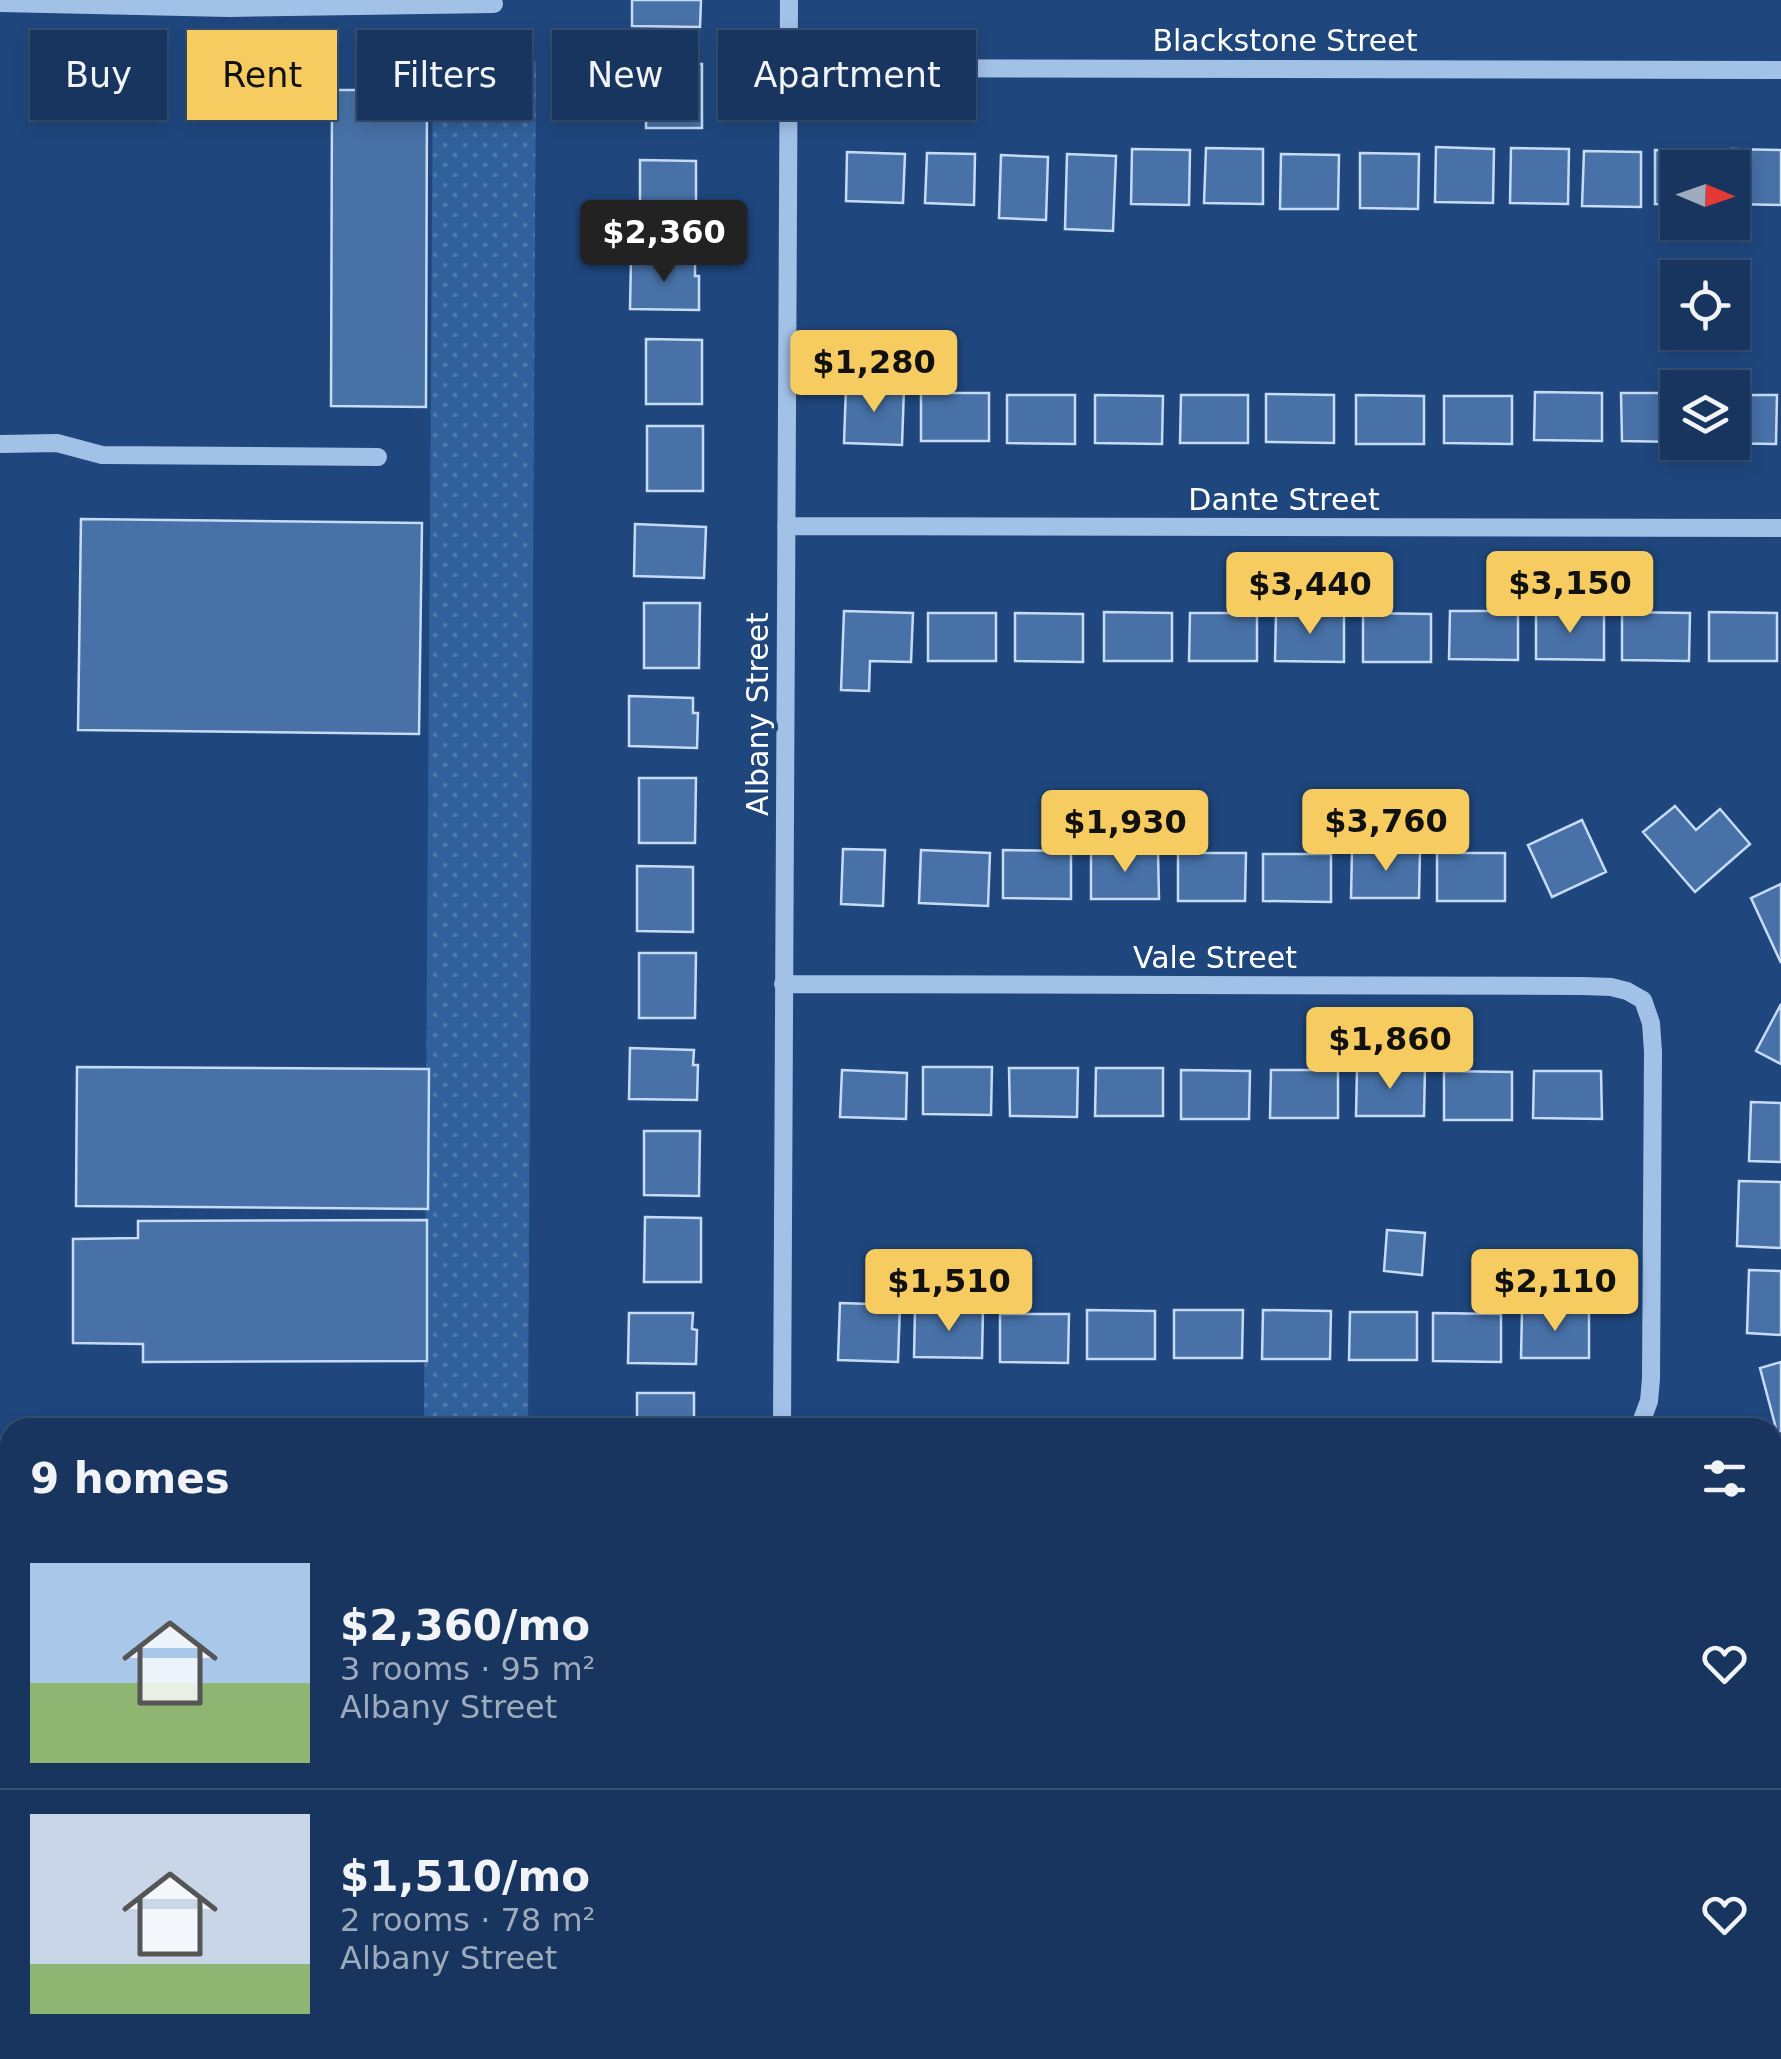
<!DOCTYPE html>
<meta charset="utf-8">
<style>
body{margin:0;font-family:"DejaVu Sans",sans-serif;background:#244067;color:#f1f3f6;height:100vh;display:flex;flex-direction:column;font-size:38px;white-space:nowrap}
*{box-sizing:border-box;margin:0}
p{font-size:32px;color:#9eabbc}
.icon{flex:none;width:55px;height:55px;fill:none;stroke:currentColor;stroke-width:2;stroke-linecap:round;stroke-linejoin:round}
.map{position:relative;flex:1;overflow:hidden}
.panel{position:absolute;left:0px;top:1418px;width:1782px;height:642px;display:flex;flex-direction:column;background:#17355e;border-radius:30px 30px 0 0;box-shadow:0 5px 15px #0003,0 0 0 2px #365073}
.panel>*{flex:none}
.banner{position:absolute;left:30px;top:30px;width:1000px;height:90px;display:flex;gap:20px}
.needle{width:65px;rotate:92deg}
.tools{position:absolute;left:1660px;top:150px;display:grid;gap:20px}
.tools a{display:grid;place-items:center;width:90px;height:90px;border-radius:0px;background:#17355e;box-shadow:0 5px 15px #0003,0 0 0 2px #365073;font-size:50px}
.price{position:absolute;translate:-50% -85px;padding:0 22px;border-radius:10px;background:#f6cc61;color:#111;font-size:32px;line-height:65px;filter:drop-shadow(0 2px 5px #0008)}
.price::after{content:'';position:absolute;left:50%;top:60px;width:30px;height:22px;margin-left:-15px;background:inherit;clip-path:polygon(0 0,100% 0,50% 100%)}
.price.current{background:#222;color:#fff}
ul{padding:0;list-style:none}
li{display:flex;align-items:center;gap:30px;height:250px;padding:0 30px}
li+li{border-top:2px solid #365073}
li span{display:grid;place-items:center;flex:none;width:280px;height:200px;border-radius:0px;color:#555}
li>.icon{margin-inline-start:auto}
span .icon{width:120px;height:120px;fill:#fffc;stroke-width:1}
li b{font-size:42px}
h2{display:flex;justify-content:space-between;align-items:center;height:120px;padding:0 30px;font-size:42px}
.chip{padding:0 35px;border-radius:0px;background:#17355e;box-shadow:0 5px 15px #0003,0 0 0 2px #365073;font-size:35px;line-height:90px}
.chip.current{background:#f6cc61;color:#111}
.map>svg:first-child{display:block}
.grass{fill:url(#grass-dots)}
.building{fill:#4771a7;stroke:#c5dbf6;stroke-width:2.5}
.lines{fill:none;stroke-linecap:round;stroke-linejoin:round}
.minor{stroke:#a2c1e7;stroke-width:18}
.labels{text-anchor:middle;stroke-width:8;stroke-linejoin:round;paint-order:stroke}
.street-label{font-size:30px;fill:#fff;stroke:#1f477e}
</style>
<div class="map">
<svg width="1781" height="2059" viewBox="0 0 1781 2059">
<defs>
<pattern id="grass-dots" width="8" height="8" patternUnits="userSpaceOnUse" patternTransform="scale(2.5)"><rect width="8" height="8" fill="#31619c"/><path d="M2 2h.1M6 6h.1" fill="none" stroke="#5079ab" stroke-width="1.8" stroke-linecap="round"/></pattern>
</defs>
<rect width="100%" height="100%" fill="#1f477e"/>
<path class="grass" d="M433,61H536L528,1427L424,1428Z
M419,2050H524V2059H419Z"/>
<path class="building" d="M632,0H701L700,27L632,26Z
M646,64H702V128H646Z
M332,90H427L426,407L331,406Z
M1436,147L1494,149L1493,203L1435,202Z
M1206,148L1263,149V204L1204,203Z
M1511,148L1569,149L1568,204L1510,203Z
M1132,149L1190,150L1189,205L1131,204Z
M1731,149L1781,150V205L1732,204Z
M1655,150L1713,151V168H1678V205L1655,204Z
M1584,151L1641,152V207L1582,206Z
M847,152L905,154L903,203L846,201Z
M927,153L975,154L974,205L925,203Z
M1360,153L1419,154L1418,209L1360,208Z
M1067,154L1116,156L1113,231L1065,229Z
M1281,154L1339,155L1338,209H1280Z
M1001,155L1048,157L1046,220L999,218Z
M640,160L696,161V226L640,225Z
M631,259L695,260V276H699V310L630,309Z
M646,339L702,340V404H646Z
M846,386L904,388L902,445L844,443Z
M1535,392L1602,393V441L1534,440Z
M921,393H989V441H921Z
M1621,393H1678V442L1622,441Z
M1266,394L1334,395V443L1266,442Z
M1007,395H1075V444L1007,443Z
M1095,395L1163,396L1162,444L1095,443Z
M1181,395H1248V443H1180Z
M1356,395L1424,396V444H1356Z
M1732,395H1777L1776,444L1708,443L1732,442Z
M1444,396H1512V444L1444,443Z
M647,426H703V491H647Z
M81,519L422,523L419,734L78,730Z
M635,524L706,527L704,578L634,576Z
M644,603H700L699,668H644Z
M844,611L913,613L911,662L870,661L869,691L841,690Z
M1450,611H1518V660L1449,659Z
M1536,611L1604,612V660L1536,659Z
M1104,612L1172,613V661H1104Z
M1622,612L1690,613L1689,661L1622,660Z
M1709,612L1777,613V661H1709Z
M928,613H996V661H928Z
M1015,613L1083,614V662L1015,661Z
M1190,613H1257V661H1189Z
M1276,613H1344V662L1275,661Z
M1363,613L1431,614V662H1363Z
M629,696L693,698V713H698L697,748L629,746Z
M639,778H696L695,843H639Z
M1675,806L1696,830L1720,809L1750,844L1695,892L1643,832Z
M1582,820L1606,872L1552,897L1528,845Z
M843,849L885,850L883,906L841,904Z
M921,850L990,853L988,906L919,903Z
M1003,850L1071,851V899L1003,898Z
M1352,850H1420L1419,898H1351Z
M1091,851H1158L1159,899H1091Z
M1178,853H1246L1245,901H1178Z
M1437,853H1505V901H1437Z
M1263,854H1331V902L1263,901Z
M637,866L693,867V932L637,931Z
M1781,884V963L1751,898Z
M639,953H696L695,1018H639Z
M1781,1004V1064L1756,1051Z
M630,1048L694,1050L693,1065H698L697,1100L629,1099Z
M77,1067L429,1069L428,1209L76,1206Z
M923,1067H992L991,1115L923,1114Z
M1009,1068H1078L1077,1117L1010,1116Z
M1096,1068H1163V1116H1095Z
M1357,1068H1425L1424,1116H1356Z
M842,1070L907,1073L906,1119L840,1117Z
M1181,1070L1250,1071L1249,1119H1181Z
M1271,1070H1338V1118H1270Z
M1444,1071L1512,1072V1120H1444Z
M1534,1071H1601L1602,1119L1533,1118Z
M1751,1102L1781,1103V1162L1749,1161Z
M644,1131H700L699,1196L644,1195Z
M1739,1181L1781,1182V1248L1737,1246Z
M645,1217L701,1218V1282H644Z
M427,1220V1361L143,1362V1344L73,1343V1239L138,1238V1221Z
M1387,1230L1425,1233L1422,1275L1384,1271Z
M1749,1270L1781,1271V1335L1747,1333Z
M840,1303L900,1305L898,1362L838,1360Z
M915,1309L983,1310L982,1358L914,1357Z
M1087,1310L1155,1311V1359H1087Z
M1174,1310H1243L1242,1358H1174Z
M1263,1310L1331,1311L1330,1359H1262Z
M1522,1310H1589V1358H1521Z
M1350,1312H1417V1360H1349Z
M629,1313H693L692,1329L697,1330L696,1364L628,1363Z
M1433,1313L1501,1314V1362L1433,1361Z
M1000,1314H1069L1068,1363L1000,1362Z
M1781,1362V1431L1777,1432L1760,1368Z
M637,1393H694V1428H637Z
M1772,1471L1781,1474V1554L1772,1551Z
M1772,1773H1781V1821H1772Z
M1772,1991H1781V2047H1772Z
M66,2050H287V2059H66Z
M635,2050H695V2059H634Z
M838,2050H905V2059L837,2057Z
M1058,2050H1115V2059H1057Z
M1145,2050H1204V2059L1145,2057Z
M1224,2050H1302V2054Z
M1317,2050H1396V2059H1317Z
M1430,2050H1492V2059H1430Z
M1513,2050H1558L1557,2059H1525V2051Z
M1622,2050H1680L1679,2058L1622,2056Z"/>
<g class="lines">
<path class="minor" d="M0,3L229,8L494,4
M789,68L1781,70
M0,444L57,443L102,455L378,457
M786,526L1781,528
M783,984L1582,986L1611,987L1627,991L1643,1000L1651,1023L1653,1052L1651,1379L1649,1401L1639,1428
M782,1428L789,0
M0,1527H10
M0,1779H10
M1772,1903H1781
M776,2059V2050"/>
</g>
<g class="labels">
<g class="street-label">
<text x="1285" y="51">Blackstone Street</text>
<text x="1284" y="510">Dante Street</text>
<text transform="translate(758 714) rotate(-90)" y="10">Albany Street</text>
<text x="1215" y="968">Vale Street</text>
</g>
</g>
</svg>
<div class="tools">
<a><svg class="needle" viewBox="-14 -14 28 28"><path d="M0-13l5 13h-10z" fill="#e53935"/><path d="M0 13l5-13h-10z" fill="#9eabbc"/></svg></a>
<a><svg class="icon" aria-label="locate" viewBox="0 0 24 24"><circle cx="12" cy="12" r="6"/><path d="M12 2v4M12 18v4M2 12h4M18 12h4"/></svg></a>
<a><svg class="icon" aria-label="layers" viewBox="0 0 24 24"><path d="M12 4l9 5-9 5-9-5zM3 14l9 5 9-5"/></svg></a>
</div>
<b class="price current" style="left:664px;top:285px">$2,360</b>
<b class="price" style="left:874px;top:415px">$1,280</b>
<b class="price" style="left:1570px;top:636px">$3,150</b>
<b class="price" style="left:1310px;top:637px">$3,440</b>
<b class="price" style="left:1386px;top:874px">$3,760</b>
<b class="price" style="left:1125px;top:875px">$1,930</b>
<b class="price" style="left:1390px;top:1092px">$1,860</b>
<b class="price" style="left:949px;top:1334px">$1,510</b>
<b class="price" style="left:1555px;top:1334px">$2,110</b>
<div class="banner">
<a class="chip">Buy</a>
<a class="chip current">Rent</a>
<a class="chip">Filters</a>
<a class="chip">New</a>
<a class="chip">Apartment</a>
</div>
<section class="panel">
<h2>9 homes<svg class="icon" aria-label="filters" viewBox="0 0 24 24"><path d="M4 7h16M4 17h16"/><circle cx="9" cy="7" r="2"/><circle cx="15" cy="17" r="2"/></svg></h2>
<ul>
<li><span style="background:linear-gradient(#a9c7e8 60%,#8fb573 0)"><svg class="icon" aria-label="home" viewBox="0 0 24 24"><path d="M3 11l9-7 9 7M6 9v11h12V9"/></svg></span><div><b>$2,360/mo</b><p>3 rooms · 95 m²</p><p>Albany Street</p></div><svg class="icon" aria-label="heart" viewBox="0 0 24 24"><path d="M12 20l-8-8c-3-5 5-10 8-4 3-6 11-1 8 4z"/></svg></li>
<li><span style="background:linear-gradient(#c9d6e8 75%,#8fb573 0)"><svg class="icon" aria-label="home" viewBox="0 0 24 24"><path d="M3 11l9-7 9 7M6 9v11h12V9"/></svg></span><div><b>$1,510/mo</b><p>2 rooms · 78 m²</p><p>Albany Street</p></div><svg class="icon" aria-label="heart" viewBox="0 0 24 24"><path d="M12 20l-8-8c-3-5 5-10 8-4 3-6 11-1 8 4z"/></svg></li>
</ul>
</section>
</div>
